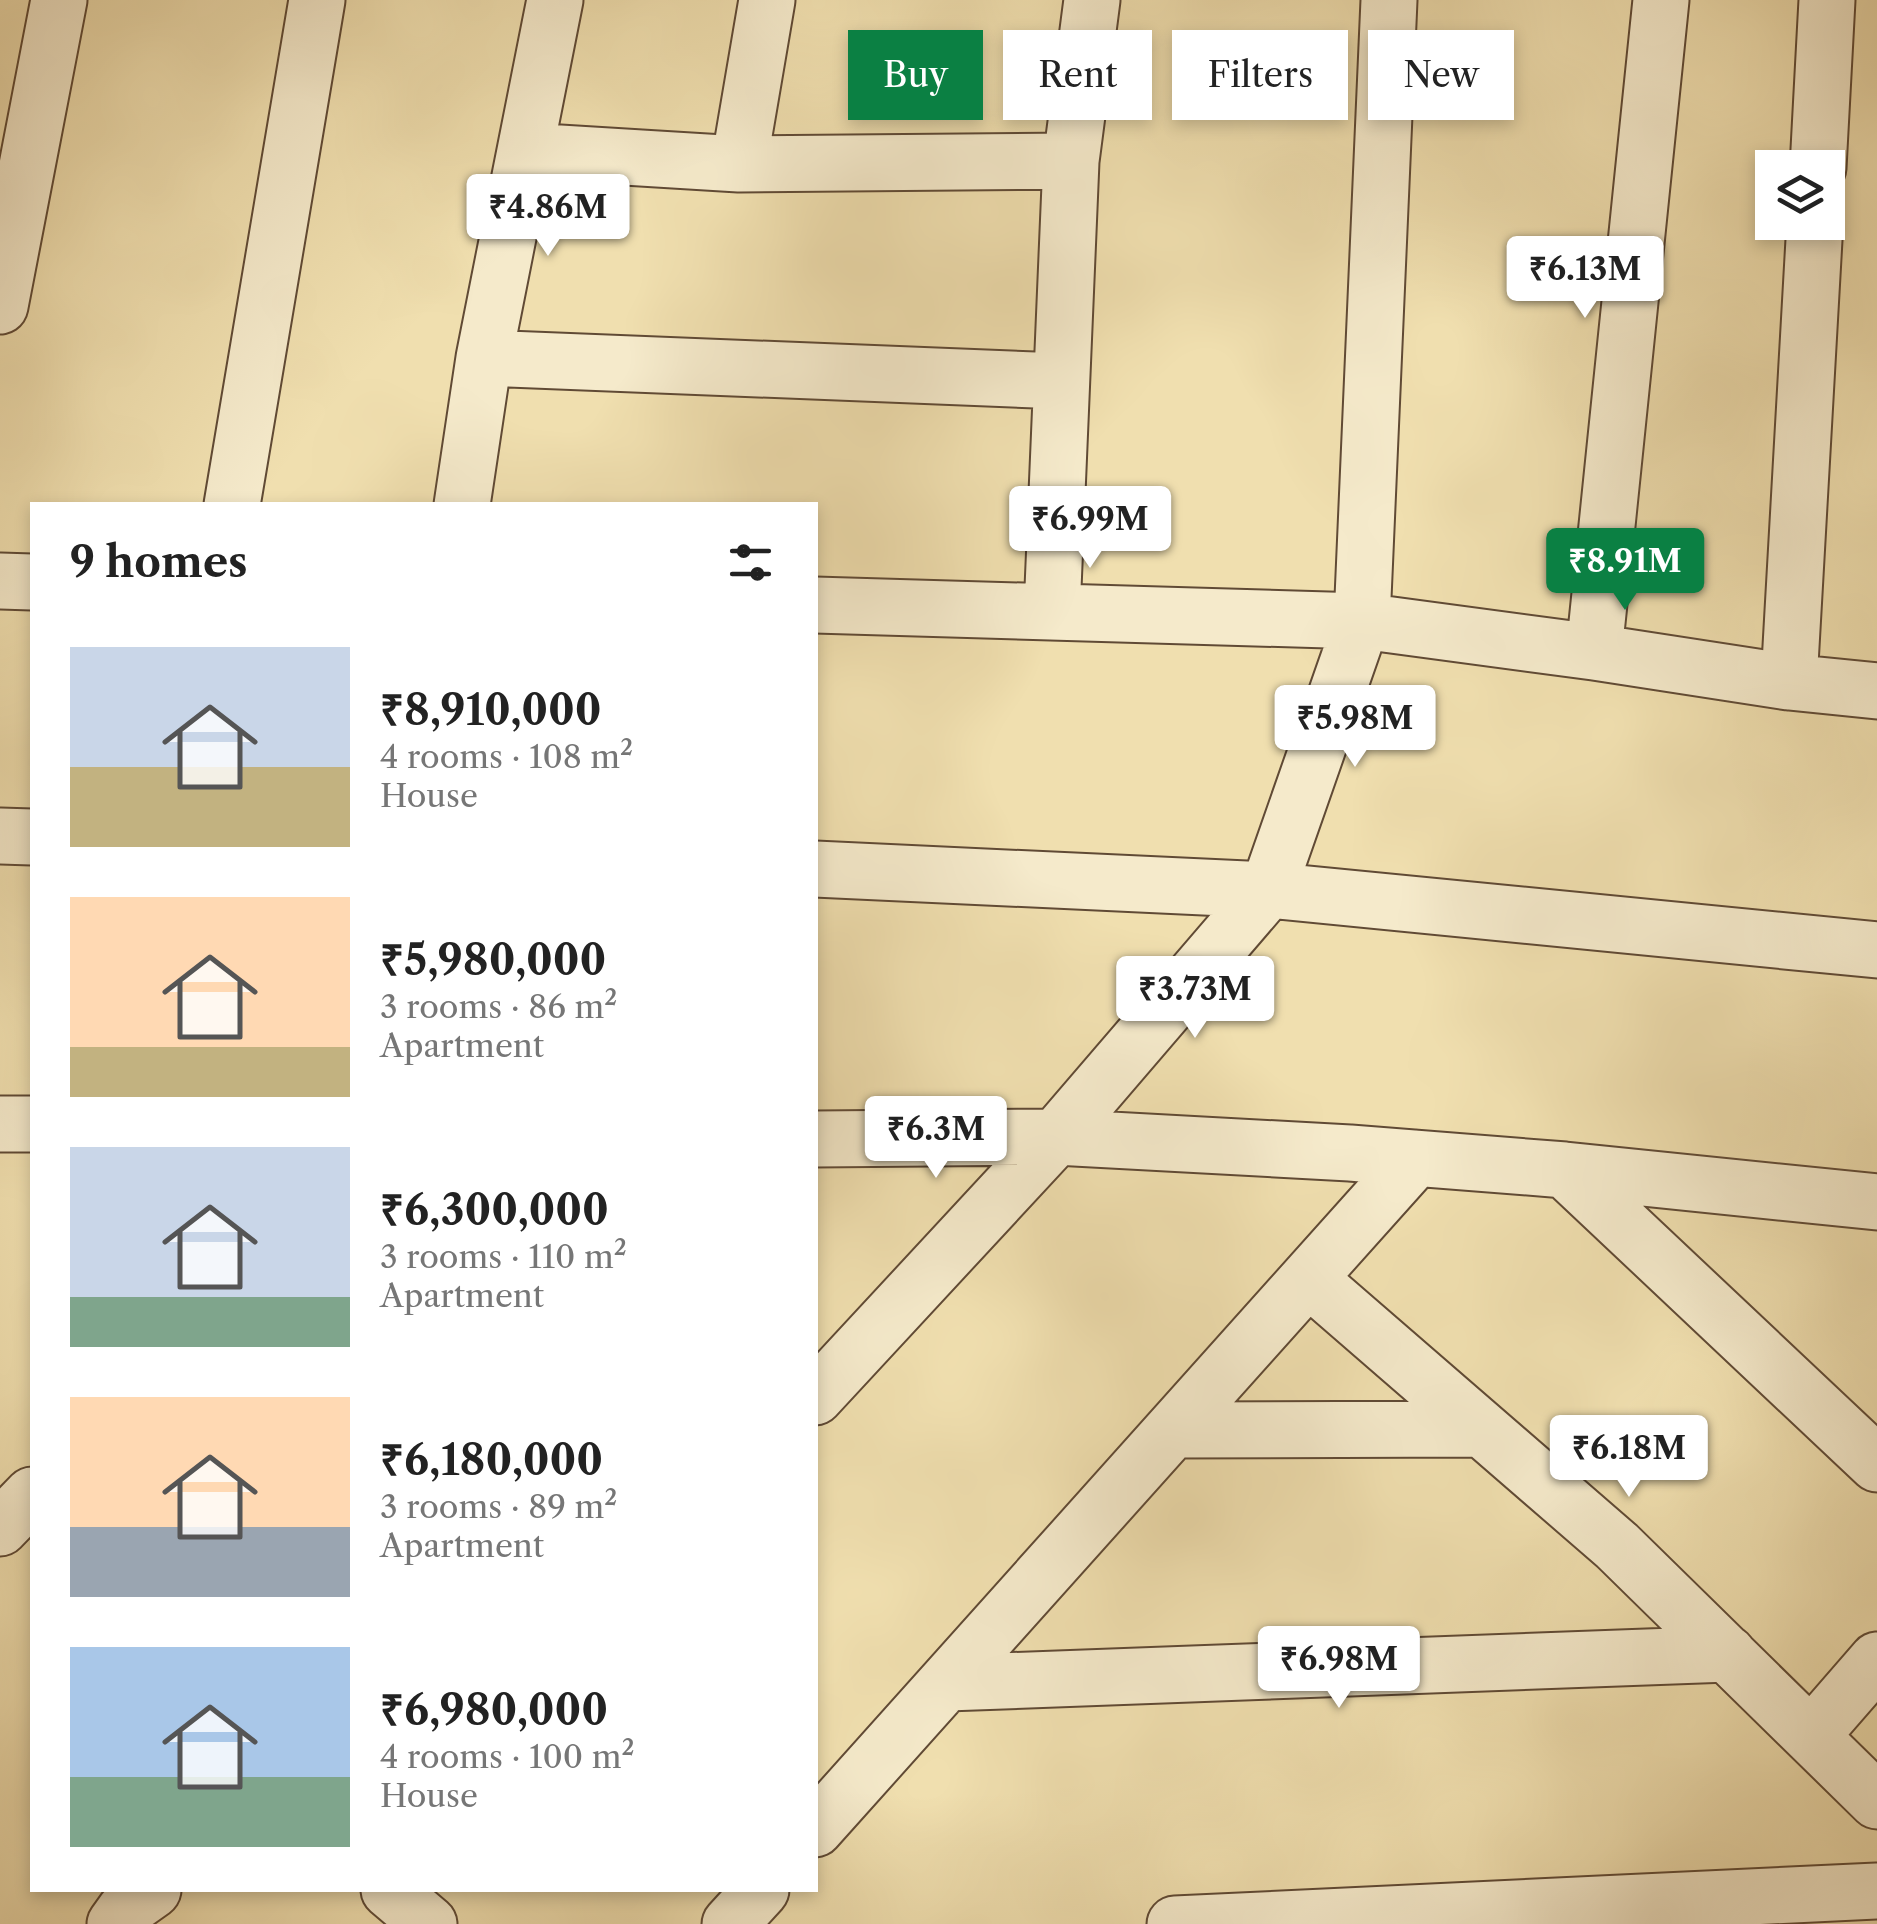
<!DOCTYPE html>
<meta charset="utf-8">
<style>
body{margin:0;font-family:"Libre Caslon Text",serif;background:#f2f2f2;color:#222;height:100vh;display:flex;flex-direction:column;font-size:38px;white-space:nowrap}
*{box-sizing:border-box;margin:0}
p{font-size:32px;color:#767676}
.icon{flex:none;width:55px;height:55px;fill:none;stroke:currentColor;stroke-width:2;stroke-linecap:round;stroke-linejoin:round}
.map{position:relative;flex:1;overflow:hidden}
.panel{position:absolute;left:30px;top:502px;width:788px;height:1390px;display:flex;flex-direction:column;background:#fff;border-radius:0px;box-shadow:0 5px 15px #0003}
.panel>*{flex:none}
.hud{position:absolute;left:848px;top:30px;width:878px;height:90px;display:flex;gap:20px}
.buttons{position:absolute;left:1755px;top:150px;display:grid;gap:20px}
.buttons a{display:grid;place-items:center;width:90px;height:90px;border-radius:0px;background:#fff;box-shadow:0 5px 15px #0003;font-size:50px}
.price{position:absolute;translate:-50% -85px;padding:0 22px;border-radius:10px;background:#fff;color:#222;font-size:32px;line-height:65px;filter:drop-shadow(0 2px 5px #0008)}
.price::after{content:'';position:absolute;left:50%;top:60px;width:30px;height:22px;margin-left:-15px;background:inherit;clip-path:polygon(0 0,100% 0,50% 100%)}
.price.selected{background:#0b8043;color:#fff}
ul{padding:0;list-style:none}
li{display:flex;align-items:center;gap:30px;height:250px;padding:0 40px}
li span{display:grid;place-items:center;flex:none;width:280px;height:200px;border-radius:0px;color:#555}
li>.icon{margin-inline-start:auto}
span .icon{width:120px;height:120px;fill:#fffc;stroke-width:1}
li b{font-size:42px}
h2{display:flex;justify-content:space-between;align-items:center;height:120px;padding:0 40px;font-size:42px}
.pill{padding:0 35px;border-radius:0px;background:#fff;box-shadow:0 5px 15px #0003;font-size:35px;line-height:90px}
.pill.selected{background:#0b8043;color:#fff}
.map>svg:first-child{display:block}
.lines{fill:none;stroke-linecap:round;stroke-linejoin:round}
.minor-casing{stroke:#604a35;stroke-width:59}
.minor{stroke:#f5eacb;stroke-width:55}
</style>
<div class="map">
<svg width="1877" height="1924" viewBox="0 0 1877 1924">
<rect width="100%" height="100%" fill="#f0dfaf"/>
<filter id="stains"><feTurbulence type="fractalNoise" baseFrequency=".002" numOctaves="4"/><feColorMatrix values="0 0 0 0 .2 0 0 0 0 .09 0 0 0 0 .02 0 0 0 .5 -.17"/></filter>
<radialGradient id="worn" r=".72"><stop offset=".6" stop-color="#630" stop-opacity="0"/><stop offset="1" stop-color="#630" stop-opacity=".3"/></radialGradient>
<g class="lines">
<g class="minor-casing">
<path id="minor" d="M527,151L739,164L1071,161
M739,164L767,0
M1818,168L1827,0
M0,306L59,0
M484,358L1061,381
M232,505L317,0
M462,505L484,358L555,0
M0,581L32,582
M815,605L1362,621L1594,652L1789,682L1877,691
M1052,612L1071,161L1092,0
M1594,652L1661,0
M1789,682L1815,222
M0,836L32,837
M815,869L1268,890L1877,950
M0,1124H32
M815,1139L1056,1137L1350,1153L1565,1170L1877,1202
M1565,1170L1877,1464
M1309,1279L1617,1546L1877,1801
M815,1397L1056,1137L1268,890L1362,621L1389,0
M1173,1430L1481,1429
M0,1528L32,1495
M947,1683L1728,1654
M1811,1736L1877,1660
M815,1829L1416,1158
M389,1890L429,1924
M115,1924L125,1910L153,1890
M730,1924L761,1890
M1175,1924L1877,1891"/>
</g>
<use href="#minor" class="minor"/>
</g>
<rect width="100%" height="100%" filter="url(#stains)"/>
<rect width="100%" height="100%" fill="url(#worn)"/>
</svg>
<div class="buttons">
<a><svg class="icon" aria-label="layers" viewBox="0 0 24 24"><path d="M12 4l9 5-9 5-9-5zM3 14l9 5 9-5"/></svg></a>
</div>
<b class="price" style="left:548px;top:259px">₹4.86M</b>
<b class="price" style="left:1585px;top:321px">₹6.13M</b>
<b class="price" style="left:1090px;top:571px">₹6.99M</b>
<b class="price selected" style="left:1625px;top:613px">₹8.91M</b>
<b class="price" style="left:1355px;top:770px">₹5.98M</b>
<b class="price" style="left:1195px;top:1041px">₹3.73M</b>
<b class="price" style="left:936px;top:1181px">₹6.3M</b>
<b class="price" style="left:1629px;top:1500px">₹6.18M</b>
<b class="price" style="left:1339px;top:1711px">₹6.98M</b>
<div class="hud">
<a class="pill selected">Buy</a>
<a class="pill">Rent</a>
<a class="pill">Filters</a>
<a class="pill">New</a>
</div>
<section class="panel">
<h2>9 homes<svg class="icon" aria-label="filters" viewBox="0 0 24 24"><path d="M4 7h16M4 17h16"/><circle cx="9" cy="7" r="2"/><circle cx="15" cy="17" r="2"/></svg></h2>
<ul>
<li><span style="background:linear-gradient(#c9d6e8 60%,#c2b280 0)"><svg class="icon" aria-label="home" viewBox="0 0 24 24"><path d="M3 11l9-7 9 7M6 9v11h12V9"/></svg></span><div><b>₹8,910,000</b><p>4 rooms · 108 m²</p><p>House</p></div></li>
<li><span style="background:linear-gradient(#ffd9b3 75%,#c2b280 0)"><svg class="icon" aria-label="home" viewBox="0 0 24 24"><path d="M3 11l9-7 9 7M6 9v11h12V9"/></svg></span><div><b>₹5,980,000</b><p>3 rooms · 86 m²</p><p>Apartment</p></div></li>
<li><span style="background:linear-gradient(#c9d6e8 75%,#7fa58c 0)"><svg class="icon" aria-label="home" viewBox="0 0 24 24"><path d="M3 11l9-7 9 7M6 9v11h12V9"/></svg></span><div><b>₹6,300,000</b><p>3 rooms · 110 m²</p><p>Apartment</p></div></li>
<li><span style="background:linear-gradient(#ffd9b3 65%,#9aa5b1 0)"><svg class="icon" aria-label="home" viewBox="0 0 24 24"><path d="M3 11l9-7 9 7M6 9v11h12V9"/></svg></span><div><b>₹6,180,000</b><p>3 rooms · 89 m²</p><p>Apartment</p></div></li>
<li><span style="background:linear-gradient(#a9c7e8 65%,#7fa58c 0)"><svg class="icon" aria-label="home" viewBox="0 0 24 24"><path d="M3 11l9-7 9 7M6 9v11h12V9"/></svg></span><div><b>₹6,980,000</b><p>4 rooms · 100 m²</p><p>House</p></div></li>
</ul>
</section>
</div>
